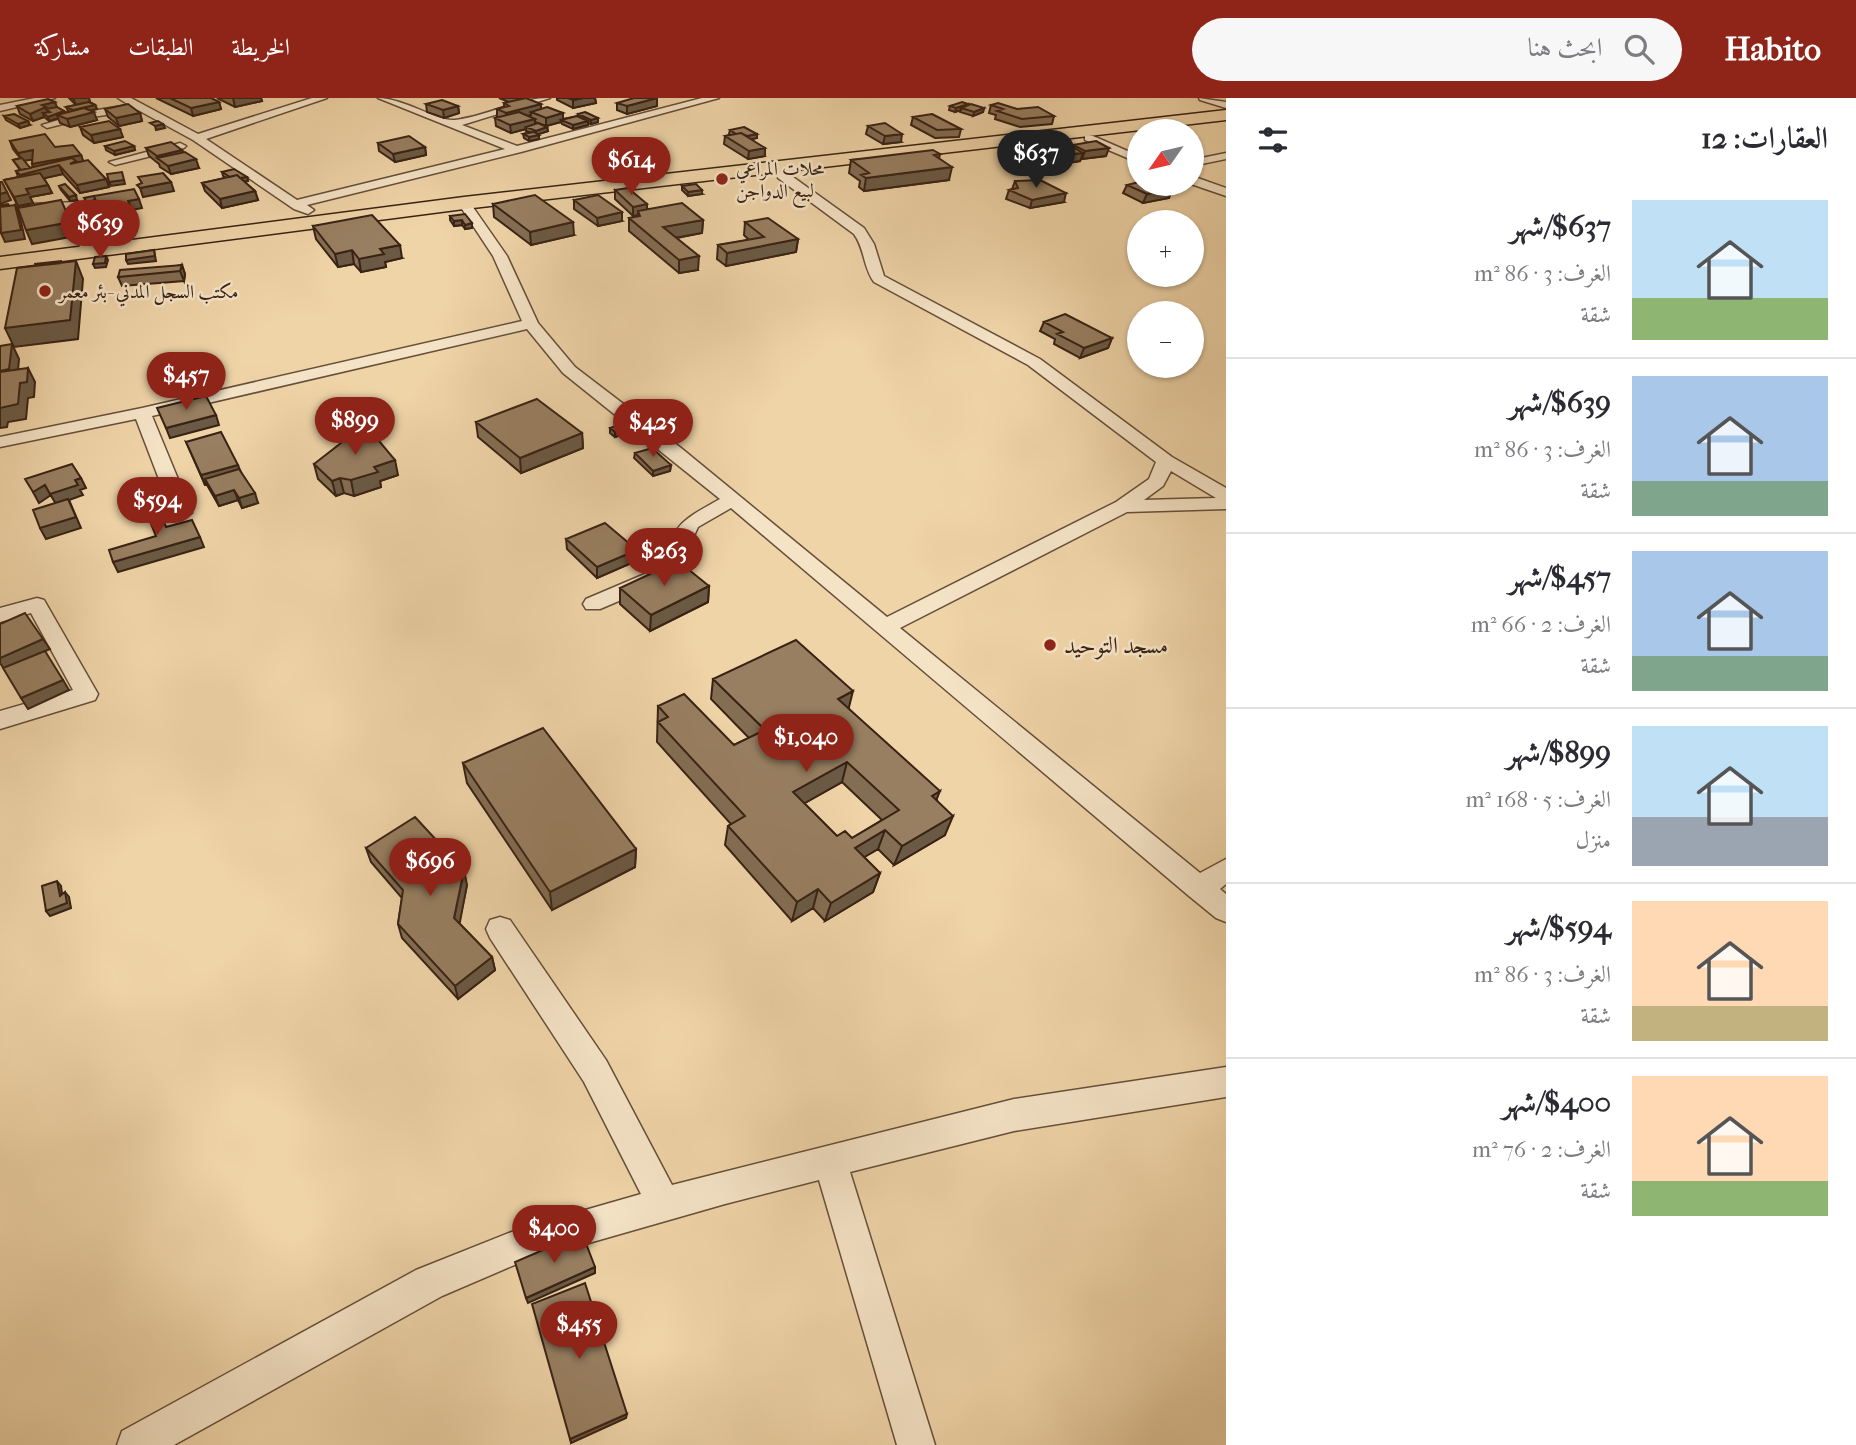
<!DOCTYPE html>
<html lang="ar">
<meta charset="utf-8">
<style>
body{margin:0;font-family:"IM FELL French Canon",Amiri,serif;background:#f7f7f7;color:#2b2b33;direction:rtl;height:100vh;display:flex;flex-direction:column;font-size:26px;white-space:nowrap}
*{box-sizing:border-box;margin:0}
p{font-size:23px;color:#7c7c81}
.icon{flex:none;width:38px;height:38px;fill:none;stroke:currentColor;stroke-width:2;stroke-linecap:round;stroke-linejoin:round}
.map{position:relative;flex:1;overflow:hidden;direction:ltr}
.side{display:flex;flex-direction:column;background:#fff;width:630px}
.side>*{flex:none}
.needle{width:46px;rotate:236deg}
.fabs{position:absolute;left:1127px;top:21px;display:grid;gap:14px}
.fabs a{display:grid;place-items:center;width:77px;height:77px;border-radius:50%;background:#fff;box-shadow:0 2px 5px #0004;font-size:35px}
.price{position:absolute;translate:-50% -60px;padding:0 16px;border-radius:24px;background:#8f2418;color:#fff;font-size:23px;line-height:46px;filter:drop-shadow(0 2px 4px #0008)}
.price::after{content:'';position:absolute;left:50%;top:42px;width:21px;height:16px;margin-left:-10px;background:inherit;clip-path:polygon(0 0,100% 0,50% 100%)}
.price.active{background:#222;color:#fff}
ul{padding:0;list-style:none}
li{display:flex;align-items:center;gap:21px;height:175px;padding:0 28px}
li+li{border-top:2px solid #e1e1e2}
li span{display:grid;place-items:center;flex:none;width:196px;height:140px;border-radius:0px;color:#555}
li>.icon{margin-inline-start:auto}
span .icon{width:84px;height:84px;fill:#fffc;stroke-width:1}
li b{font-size:30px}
h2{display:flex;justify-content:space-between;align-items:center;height:84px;padding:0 28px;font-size:30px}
header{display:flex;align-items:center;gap:42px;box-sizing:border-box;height:98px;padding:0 35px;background:#8f2418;color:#fff}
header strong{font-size:33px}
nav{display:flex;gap:38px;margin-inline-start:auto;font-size:24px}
.search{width:490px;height:63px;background:#f7f7f7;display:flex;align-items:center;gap:18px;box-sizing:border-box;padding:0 24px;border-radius:38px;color:#7c7c81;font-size:26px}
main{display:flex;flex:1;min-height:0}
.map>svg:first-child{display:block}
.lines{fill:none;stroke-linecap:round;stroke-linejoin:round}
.minor-casing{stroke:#664e39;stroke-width:3}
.trunk-casing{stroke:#392214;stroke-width:3}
.minor{fill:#f5e3c6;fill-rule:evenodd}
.trunk{fill:#efd4a8;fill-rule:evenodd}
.wall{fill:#836d53;stroke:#392214;stroke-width:2;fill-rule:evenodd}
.shaded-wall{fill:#6a5944;stroke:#392214;stroke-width:2}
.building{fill:#987f61;stroke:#392214;stroke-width:2;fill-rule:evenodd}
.poi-dot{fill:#8f2418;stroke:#f5e3c6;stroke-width:2.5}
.labels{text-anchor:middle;stroke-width:5;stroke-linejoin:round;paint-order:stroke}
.far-poi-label{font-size:19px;fill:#392214;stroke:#f5e3c6;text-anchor:start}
.poi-label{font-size:23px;fill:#392214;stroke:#f5e3c6;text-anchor:start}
</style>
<header>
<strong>Habito</strong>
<div class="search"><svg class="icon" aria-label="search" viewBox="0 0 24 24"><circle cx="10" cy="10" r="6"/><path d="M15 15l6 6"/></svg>ابحث هنا</div>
<nav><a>الخريطة</a><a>الطبقات</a><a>مشاركة</a></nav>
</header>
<main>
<section class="side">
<h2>العقارات: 12<svg class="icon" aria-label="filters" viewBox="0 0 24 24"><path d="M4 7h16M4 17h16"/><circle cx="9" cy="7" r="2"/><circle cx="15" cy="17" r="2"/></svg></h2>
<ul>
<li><span style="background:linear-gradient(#bfe0f5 70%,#8fb573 0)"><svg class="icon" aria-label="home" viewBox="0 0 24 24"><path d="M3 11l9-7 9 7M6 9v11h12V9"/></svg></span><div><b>$637/شهر</b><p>الغرف: 3 · 86 m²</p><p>شقة</p></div></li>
<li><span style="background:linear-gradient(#a9c7e8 75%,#7fa58c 0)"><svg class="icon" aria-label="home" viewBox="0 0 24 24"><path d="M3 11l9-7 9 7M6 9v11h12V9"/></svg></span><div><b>$639/شهر</b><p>الغرف: 3 · 86 m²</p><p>شقة</p></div></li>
<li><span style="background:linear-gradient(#a9c7e8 75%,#7fa58c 0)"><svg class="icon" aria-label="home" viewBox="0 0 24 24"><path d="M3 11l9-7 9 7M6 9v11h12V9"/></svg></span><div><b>$457/شهر</b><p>الغرف: 2 · 66 m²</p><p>شقة</p></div></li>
<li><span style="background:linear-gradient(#bfe0f5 65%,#9aa5b1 0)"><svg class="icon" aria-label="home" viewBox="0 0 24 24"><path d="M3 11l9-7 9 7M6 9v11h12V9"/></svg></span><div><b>$899/شهر</b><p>الغرف: 5 · 168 m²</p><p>منزل</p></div></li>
<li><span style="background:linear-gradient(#ffd9b3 75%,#c2b280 0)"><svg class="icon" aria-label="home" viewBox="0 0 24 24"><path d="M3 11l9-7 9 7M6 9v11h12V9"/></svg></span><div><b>$594/شهر</b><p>الغرف: 3 · 86 m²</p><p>شقة</p></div></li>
<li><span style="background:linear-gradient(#ffd9b3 75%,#8fb573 0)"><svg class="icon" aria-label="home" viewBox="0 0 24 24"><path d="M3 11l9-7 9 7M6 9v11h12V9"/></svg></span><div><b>$400/شهر</b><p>الغرف: 2 · 76 m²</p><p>شقة</p></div></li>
</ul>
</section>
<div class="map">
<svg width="1226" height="1347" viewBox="0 0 1226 1347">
<rect width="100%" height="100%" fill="#efd4a8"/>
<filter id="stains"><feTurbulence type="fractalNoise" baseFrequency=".00286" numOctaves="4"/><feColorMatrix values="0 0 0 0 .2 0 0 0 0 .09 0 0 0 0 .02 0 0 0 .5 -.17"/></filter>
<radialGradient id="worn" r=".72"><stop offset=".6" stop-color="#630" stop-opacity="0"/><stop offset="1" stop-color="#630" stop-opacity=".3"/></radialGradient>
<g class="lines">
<g class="minor-casing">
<path id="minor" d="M35,0H55L0,13V7Z
M118,0H131L198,36L312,0H327L206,41L297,102L505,51L378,0C403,0 439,24 455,22C488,18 517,0 550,0L462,27L517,48L702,0H719L521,54L307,107L314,112L308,116L294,111L193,42L138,12L86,20L47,30L42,27L85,14L129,7Z
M1199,0L1226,4V10L1200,2Z
M1085,38H1093L1139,58V65L1085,42Z
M180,45L186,48L184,50L115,67L109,64Z
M1226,55V61L1192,68V62Z
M778,74H786L864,130L874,146L884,178L1040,261L1172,359L1226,390V411L1127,414L900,530L1200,775L1226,761V786L1220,791L1226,796V824L1216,820L1189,798L731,410L698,429L675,479L600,511H586L583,506L586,501L659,470C677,425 677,425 720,401L563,275L527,231L152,318L192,415L182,421L172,415L136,321L0,349V339L142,310L522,223L493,158L458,105L464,101L468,102L507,158L538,225L575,269L681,350L887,519L1116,404L1149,381L1156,364L1028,267L874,184C863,169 865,151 854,136L778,80ZM1171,373L1216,400L1144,402L1163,388Z
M1192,78L1226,90V98L1191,86Z
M77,104L87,108L94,127L93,154L86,158L79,154L82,127L77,113L31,114L25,110L31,106Z
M37,500L44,502L98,596L95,602L0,631V613L73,592L31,515L0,524V510Z
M500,819L510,822L606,962L672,1087L1014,1001L1226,969V999L1014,1033L850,1074L935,1347H897L819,1082L725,1106L519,1165L442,1198L174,1347H117L122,1333L416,1172L519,1131L641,1096L584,984L490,840L486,831L490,822Z"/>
</g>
<g class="trunk-casing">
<path id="trunk" d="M1226,12V22L464,111L0,171V159L464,99Z"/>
</g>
<use href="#minor" class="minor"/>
<use href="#trunk" class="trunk"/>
</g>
<path class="wall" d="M69,0H89L90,4L95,7L97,11L90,12L97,22L70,29L60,25L58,20L49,23L44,19L33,23L20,16L17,8L55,4L56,9L64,13L65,15L70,13H68L66,9L76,7Z
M156,0H211L219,4L221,11L193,18Z
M217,0H261L262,3L235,9Z
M499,0H519L541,11L563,15V21L578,18V16L598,20V24L591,26L588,25V27L573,31L562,26L561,24L546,28L535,24V26L547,29L548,33L538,36L539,41L529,43L524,40L523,36L530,34L526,33V31L511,35L496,28L495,20L497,19V11L504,9V5L509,4Z
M557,0H595L596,5L573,10L557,2Z
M617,5L657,8L627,16L617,12Z
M426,6L458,8L459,15L444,20L427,14Z
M968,6L967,8L984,10L983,14L973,18L960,14L961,12L955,14L949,12L950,8Z
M991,7L1017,11L1054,18L1052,26L1020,29L995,21L996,17L989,15Z
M105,11L140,15L142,23L119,28L108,19Z
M4,18L30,27L20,30L6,22Z
M913,19L961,31L959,39L935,40L911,27Z
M868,28L901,44L883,46L866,36Z
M80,29L123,39L94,45L83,37Z
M730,32L757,36V40L752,41L765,58L748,61L724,46L725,38L730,37L729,36Z
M10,43L55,49L81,57L83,63L106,81L109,89L80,95L63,76L44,80L52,95L30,99L33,105L18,108L4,82L18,79L16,73L20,72L13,62L20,60L13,51ZM32,61L33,69L30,70L24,63Z
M378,45L425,49L426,57L395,64L379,53Z
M1073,47L1106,58L1081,61L1080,63L1060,66V69L1023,73L1006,62L1008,54L1048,52L1049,50L1072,49Z
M105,48H134L135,52L115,57L106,52Z
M146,50L183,54L199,70L171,76L160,69L159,66L149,58Z
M940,56L939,61L949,82L864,93L859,89L860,83L849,75L851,62Z
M222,74L247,79L248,83L244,84L255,93L258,102L222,110L205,93L202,85L226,80L223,78Z
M1015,83L1064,104L1030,110L1006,101L1009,92L1012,91Z
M1127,87L1172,91L1169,100L1143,105L1123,95Z
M59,88L77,102L70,103L61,92Z
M682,88L702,96L688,98L682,92Z
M615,92L647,111L703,122L702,135L677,140L698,172L679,175L629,133V120L638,118V117L633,118L615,101Z
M574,102L622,123L598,128L574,111Z
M493,106L574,137L531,147L494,119Z
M450,118L472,125V130L465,131L462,127L454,128L450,122Z
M745,124L798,141L796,154L726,168L717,161L718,147L749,142L744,137Z
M313,128L402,160L385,164L386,169L361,174L354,166L338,169L316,141Z
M182,167L185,176L184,183L122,188L118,179Z
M1044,224L1112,240L1108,250L1080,260L1054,246L1055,241L1040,233Z
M476,324L582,335L583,350L521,375L478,339Z
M610,330H626V335L615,339L610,335Z
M186,344L239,371L258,405L242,410L238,402L219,408L207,387H205Z
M635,355L671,367L670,373L653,378L634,360Z
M314,366L398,377L380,383L381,389L354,398L344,395L336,398L318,381Z
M566,441L636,463L597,480L567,451Z
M709,488L708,504L650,533L620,506V490Z
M713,581L849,611L937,702L945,737L894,767L878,751L864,759L880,775L873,794L825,823L813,810L792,823L725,747L728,728L731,726L657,644L658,608L734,647L749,640L711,601ZM842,684L882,722L852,740L837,738L804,705Z
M463,665L636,751L635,769L552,812L467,685Z
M366,750L467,787L459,825L492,859L495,872L458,901L402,840L398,826L402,800L371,764Z"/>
<path class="shaded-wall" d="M73,0H89L90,4L76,7Z
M233,0H261L262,3L235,9Z
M583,0H595L596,5L573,10V2Z
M657,0V8L627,16V8Z
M55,4L58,12H47L49,17L43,15L44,19L33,23L30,16L42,7Z
M219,4L221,11L193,18L191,10Z
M541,6V14H531V17L507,23L506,15Z
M968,6L967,10H961V12L955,14L956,10Z
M95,7L97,11L74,16L73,12Z
M458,8L459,15L444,20L443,12Z
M984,10L983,14L973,18L974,14Z
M64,13L65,17H57L58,20L49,23L48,19Z
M94,14L97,22L70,29L67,21Z
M140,15L142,23L119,28L116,20Z
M563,15V23L561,22V24L546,28V20Z
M598,20V24L591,26V22Z
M535,21V29H526V31L511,35L510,27Z
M28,23L30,27L20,30L18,26Z
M588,23V27L573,31V27Z
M163,26L165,30L156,32L155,28Z
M547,29L548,33L536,37V33Z
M120,31L123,39L94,45L91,37Z
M757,36V40L743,43V39Z
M902,36L901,44L883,46L885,38Z
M539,37V41L529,43V39Z
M134,48L135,52L115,57L114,53Z
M425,49L426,57L395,64L393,56Z
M765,50V58L748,61L749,53Z
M1109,50L1106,58L1082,61L1085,53Z
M33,52L37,61L22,63L18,55Z
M182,52L185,61H158L157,58Z
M1083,55L1080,63L1060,66V69L1023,73L1026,65L1062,60V57Z
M81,57L84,65L59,67L63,76L23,85L20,77L35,73L32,66Z
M196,61L199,70L171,76L168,68Z
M952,69L949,82L864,93L866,80Z
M247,79L248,83L234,85L233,81Z
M106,81L109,89L80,95L77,87Z
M124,82L125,86L111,88L109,84Z
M171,84L174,93L143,99L140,90Z
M48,87L52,95L30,99L33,105L18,108L14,99L26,91Z
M1172,91L1169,100L1143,105L1147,96Z
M702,92V96L688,98V94Z
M255,93L258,102L222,110L220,101Z
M7,94L11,102L0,106V96Z
M1066,95L1064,104L1030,110L1032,102Z
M76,97L77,102L70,103L69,99Z
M139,101L142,110L132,112L133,116L112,119L109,111L128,103Z
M95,102L97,107L89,108L87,104Z
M647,106V115L638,113V117L633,118V109Z
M15,107L19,115L25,141L5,144L1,135Z
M622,114V123L598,128L597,120Z
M113,120L116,128L107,130L103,121Z
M462,122V127L454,128V123Z
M703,122L702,135L663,142V129Z
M71,124L76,138L32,146L26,132Z
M573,124L574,137L531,147L530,134Z
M472,125V130L465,131V127Z
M798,141L796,154L726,168L727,155Z
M400,147L402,160L385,164L386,169L361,174L359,161L380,151Z
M154,152L156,163L128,166L126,162Z
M352,152L354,166L338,169L335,156Z
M106,158L108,162L106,169L95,170L93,166Z
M699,158L698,172L679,175V162Z
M76,163L83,181L78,241L14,249L5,230Z
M182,167L185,176L184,183L180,173Z
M1112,240L1108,250L1080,260L1084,250Z
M12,246L19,261L17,285L0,282Z
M28,270L35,284L34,299L28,300L26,321L8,324L7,329L0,330V309L20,285Z
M216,317L219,327L170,340L166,330Z
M626,330V335L615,339V334Z
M582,335L583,350L521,375L520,360Z
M395,362L398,377L380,383L381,389L354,398L351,382L374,369Z
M238,367L242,377L205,381L207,387H205L201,377Z
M671,367L670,373L653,378V373Z
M81,380L86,390L80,392L83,397L69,402L81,430L46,441L40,430L56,406L50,396L75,382Z
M340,380L344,395L336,398L332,383Z
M45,387L51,397L39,405L33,394Z
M234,392L238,402L219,408L215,398Z
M255,395L258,405L242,410L239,400Z
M200,439L204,449L118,474L113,464Z
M637,452L636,463L597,480V469Z
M709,488L708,504L650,533L651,517Z
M43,541L50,551L4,571L0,565V560Z
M63,582L69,592L28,611L21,600Z
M853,593L848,613L838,601Z
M847,664L842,684L789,714L793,694Z
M940,693L932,713V698Z
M953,718L945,737L894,767L902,748Z
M885,732L878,751L849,768L855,750Z
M636,751L635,769L552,812L550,794Z
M464,772L467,787L458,834L454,820Z
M880,775L873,794L825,823L831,805Z
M57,783L61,788L63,803L60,798Z
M818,791L813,810L792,823L797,804Z
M65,794L69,799L71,810L50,818L46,813Z
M492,859L495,872L458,901L455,888Z
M595,1169V1175L528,1205L526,1200Z
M627,1316L626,1320L571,1345L570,1341Z"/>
<path class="building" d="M170,0H211L219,4L191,10Z
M526,0L541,6L506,15L497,11L509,8L504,5Z
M568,0H583L573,2Z
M634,0H657L627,8L617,5Z
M48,1L55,4L42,7L46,9L30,16L17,8Z
M442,2L458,8L443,12L426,6Z
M89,4L95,7L73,12L66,9Z
M962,4L968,6L956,10L950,8Z
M998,5L1017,11L1038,9L1054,18L1022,21L997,13L1003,11L991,7Z
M128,6L140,15L116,20L105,11Z
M971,6L984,10L974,14L961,10Z
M57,9L64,13L48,19L43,15L50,14L46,11Z
M547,9L563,15L546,20L531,14Z
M84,10L94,14L67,21L57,17Z
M519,14L535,21L510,27L495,20Z
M585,14L598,20L591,22L578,16Z
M14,16L28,23L18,26L4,18Z
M932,16L961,31L937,32L913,19Z
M577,18L588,23L573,27L561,22Z
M109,23L120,31L91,37L80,29Z
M158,23L163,26L155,28L150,25Z
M538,25L547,29L536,33L526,29Z
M885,25L902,36L885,38L868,28Z
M744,29L757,36L747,38L741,35L736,36L730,32Z
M534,34L539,37L529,39L523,36Z
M741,35L765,50L749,53L725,38Z
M45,36L55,49L73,47L81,57L32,66L33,52L18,55L10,43Z
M409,38L425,49L393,56L378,45Z
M125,43L134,48L114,53L105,48Z
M1096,43L1109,50L1085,53L1073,47Z
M171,44L182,52L157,58L146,50Z
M1069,47L1083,55L1062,57L1049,50Z
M1044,49L1062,60L1026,65L1008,54Z
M933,52L940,56L934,57L952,69L866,80L861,77L869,75L851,62Z
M185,54L196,61L168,68L157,60Z
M22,60L30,70L21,72L13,62Z
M72,60L76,63L70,66L88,62L106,81L77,87L59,67L20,77L16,73Z
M234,71L247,79L240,80L237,77L230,79L222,74Z
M122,74L124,82L109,84L107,76Z
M40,75L48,87L26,91L29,96L14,99L4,82Z
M163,75L171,84L140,90L137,87L142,85L138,79Z
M237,77L255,93L220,101L202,85Z
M1040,82L1066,95L1032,102L1009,92L1018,90L1015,83Z
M0,84H2L7,94L0,96Z
M1139,84V86H1172V91L1147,96L1127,87Z
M65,86L76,97L69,99L59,88Z
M696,86L702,92L688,94L682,88Z
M628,90L647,106L633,109L615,92Z
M134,91L139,101L128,103L130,107L109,111L113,120L103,121L94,98Z
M535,97L573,124L530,134L493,106Z
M598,97L622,114L597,120L574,102Z
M94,98L95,102L87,104L84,100Z
M61,102L71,124L26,132L18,110Z
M682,105L703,122L663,129L699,158L679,162L629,120L640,118L638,113Z
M8,106L9,108L0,109V107Z
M15,107L21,132L1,135L0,109Z
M465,116L472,125L465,127L462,122L454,123L450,118Z
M372,117L400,147L380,151L384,156L359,161L352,152L335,156L313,128Z
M768,120L798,141L727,155L718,147L764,139L745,124Z
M154,152L155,158L126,162V156Z
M106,158L105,165L93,166L95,159Z
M61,163V165L35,168V166Z
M76,163L70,222L5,230L17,170Z
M182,167L180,173L118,179L120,172Z
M1065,216L1112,240L1084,250L1057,236L1063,234L1044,224Z
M12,246L9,271L0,273V248Z
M28,270L27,284L20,285L18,306L0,310V274Z
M206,298L216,317L166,330L157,310Z
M537,301L582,335L520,360L476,324Z
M621,326L626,330L615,334L610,330Z
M359,331H369L395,362L374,369L378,374L351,382L340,380L332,383L314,366Z
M221,334L238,367L201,377L186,344Z
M652,350L671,367L653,373L635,355Z
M72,366L81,380L75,382L78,387L50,396L45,387L33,394L25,381Z
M239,371L255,395L239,400L234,392L215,398L205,381Z
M68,401L76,419L40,430L33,412Z
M157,408L166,429L192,422L200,439L113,464L109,452L156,438L145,411Z
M605,425L637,452L597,469L566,441Z
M678,463L709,488L651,517L620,490Z
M25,515L43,541L0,560V526Z
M796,542L853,593L838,601L940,693L932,698L953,718L902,748L885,732L855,750L880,775L831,805L818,791L797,804L728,728L745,718L658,624L668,619L658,608L684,596L734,647L765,632L713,581ZM847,664L899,712L852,740L845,733L837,738L793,694Z
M45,553L63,582L21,600L3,570Z
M543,630L636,751L550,794L463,665Z
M415,719L464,772L454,820L492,859L455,888L398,826L403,792L366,750Z
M57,783L60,798L65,794L67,805L46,813L42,788Z
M582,1135L595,1169L526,1200L515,1164Z
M585,1185L627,1316L570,1341L532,1206Z"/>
<g class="poi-dot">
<circle cx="722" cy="81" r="7"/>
<circle cx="45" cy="193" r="7"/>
<circle cx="1050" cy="547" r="7"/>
</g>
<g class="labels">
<g class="far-poi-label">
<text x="736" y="77">محلات المراعي<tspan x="736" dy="22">لبيع الدواجن</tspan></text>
<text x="59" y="200">مكتب السجل المدني -بئر معمر</text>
</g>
<g class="poi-label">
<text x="1064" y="555">مسجد التوحيد</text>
</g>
</g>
<rect width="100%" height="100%" filter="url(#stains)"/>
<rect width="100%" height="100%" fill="url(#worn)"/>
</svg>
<div class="fabs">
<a><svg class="needle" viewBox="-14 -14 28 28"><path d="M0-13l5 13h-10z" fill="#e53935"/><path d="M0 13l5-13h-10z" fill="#7c7c81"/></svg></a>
<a>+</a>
<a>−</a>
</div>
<b class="price active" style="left:1036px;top:92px">$637</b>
<b class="price" style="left:631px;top:99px">$614</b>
<b class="price" style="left:100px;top:162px">$639</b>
<b class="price" style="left:186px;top:314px">$457</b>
<b class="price" style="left:355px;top:359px">$899</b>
<b class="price" style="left:653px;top:361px">$425</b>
<b class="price" style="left:157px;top:439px">$594</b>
<b class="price" style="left:664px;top:490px">$263</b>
<b class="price" style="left:806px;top:676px">$1,040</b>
<b class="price" style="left:430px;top:800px">$696</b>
<b class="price" style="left:554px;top:1167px">$400</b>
<b class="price" style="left:579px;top:1263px">$455</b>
</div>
</main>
